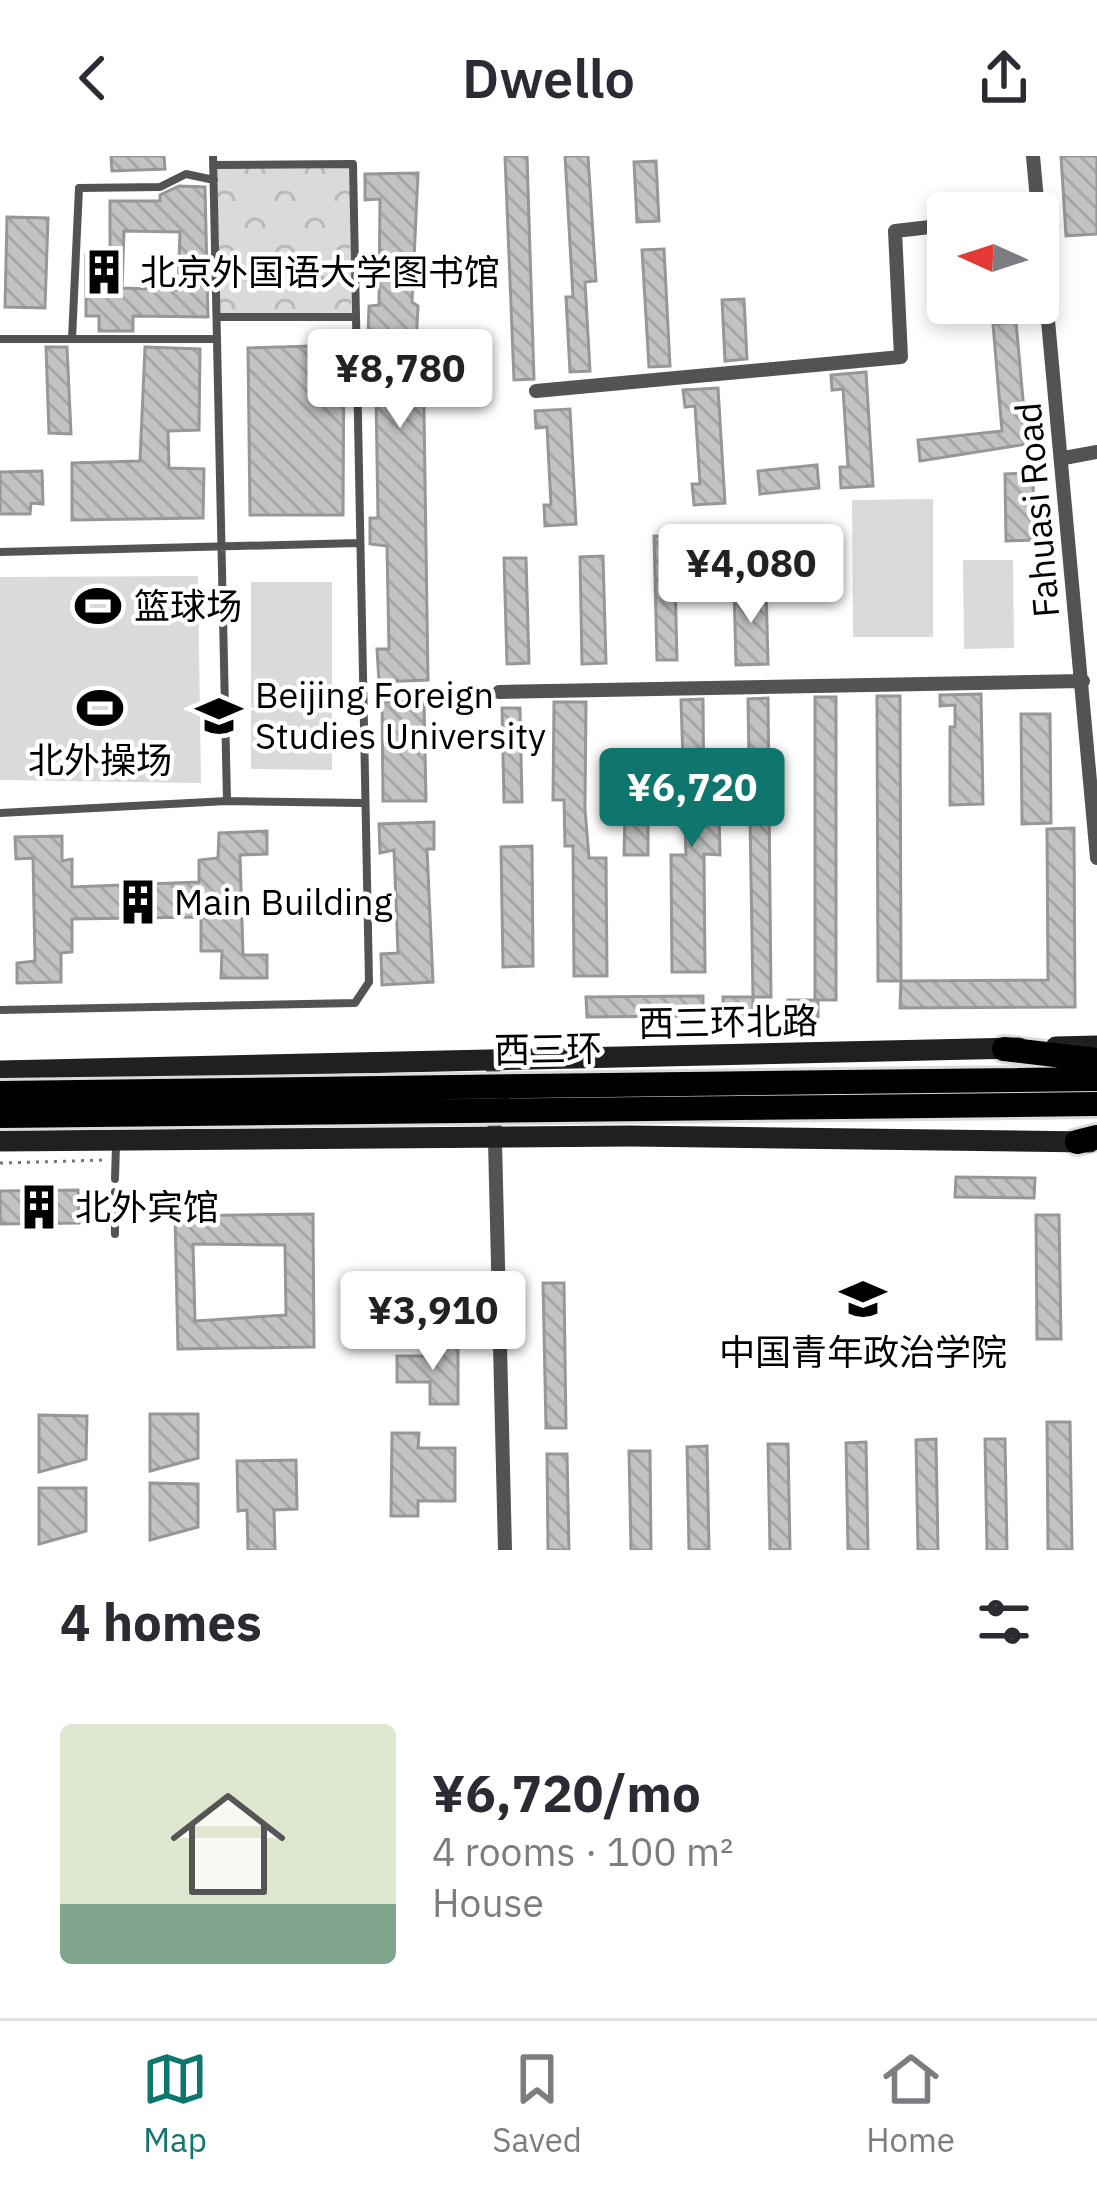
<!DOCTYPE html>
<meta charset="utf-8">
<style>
body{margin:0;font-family:"IBM Plex Sans","Noto Sans SC",sans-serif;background:#f2f2f3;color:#2b2b33;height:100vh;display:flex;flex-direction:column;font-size:45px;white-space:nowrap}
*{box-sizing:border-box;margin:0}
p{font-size:39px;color:#7c7c81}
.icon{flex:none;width:66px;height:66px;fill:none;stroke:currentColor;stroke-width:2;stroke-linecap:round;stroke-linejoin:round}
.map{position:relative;height:1394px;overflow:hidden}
.drawer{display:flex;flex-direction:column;background:#fff;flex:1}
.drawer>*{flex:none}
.needle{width:78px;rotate:273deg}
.tools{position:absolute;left:927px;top:36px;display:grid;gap:24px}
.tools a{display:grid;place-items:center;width:132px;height:132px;border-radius:12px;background:#fff;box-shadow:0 6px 18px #0003;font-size:60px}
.price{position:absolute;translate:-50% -102px;padding:0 27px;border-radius:12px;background:#fff;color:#222;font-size:39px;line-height:78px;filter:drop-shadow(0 3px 6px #0008)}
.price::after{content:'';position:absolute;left:50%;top:72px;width:36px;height:27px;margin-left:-18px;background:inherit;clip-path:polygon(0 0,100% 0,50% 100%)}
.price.active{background:#0f766e;color:#fff}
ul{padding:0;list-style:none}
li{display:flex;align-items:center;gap:36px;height:300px;padding:0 60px}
li span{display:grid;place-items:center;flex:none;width:336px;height:240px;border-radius:12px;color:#555}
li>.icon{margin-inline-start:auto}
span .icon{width:144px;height:144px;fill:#fffc;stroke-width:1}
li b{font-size:51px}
h2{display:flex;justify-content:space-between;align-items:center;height:144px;padding:0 60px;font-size:51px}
header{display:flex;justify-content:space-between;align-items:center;height:156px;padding:0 60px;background:#fff;font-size:54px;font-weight:600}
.menu{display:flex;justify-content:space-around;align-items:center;height:168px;border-top:3px solid #e1e1e2;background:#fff;font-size:33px;color:#7c7c81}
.menu a{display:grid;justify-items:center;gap:6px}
.menu .active{color:#0f766e}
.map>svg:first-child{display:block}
.green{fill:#dadada}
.park{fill:url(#park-crowns)}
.building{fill:url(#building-back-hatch);stroke:#979797;stroke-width:3;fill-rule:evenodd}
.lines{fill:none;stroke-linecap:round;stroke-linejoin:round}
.highway-casing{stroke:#dbdbdb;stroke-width:30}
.path{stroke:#757575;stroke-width:3;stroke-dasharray:3 6;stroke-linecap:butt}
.lane{stroke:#535353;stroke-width:8}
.street{stroke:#535353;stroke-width:14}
.secondary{stroke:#202020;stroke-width:21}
.highway{stroke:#000;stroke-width:24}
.highway-bridge-casing{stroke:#dbdbdb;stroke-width:30;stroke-linecap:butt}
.highway-bridge{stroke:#000;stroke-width:24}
.labels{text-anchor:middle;stroke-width:9;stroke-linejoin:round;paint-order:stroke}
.poi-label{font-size:36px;fill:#000;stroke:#fff;text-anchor:start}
.street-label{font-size:36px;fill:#000;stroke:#fff}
</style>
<header><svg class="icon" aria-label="back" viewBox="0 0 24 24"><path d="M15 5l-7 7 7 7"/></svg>Dwello<svg class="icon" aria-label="share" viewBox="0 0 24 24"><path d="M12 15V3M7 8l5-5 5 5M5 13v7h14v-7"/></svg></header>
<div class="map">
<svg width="1097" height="1394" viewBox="0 0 1097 1394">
<defs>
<pattern id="park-crowns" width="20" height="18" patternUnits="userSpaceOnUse" patternTransform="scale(3)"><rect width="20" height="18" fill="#dadada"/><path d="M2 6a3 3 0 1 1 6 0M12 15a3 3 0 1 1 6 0" fill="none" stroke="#b9b9b9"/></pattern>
<pattern id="building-back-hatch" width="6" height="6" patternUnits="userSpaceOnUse" patternTransform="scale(3)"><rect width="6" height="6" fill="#c3c3c3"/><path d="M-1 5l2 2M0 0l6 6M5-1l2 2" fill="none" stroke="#a6a6a6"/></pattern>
</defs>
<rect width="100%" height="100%" fill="#fff"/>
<path class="green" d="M933,343V481H853L852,344Z
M963,404H1013L1014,492L964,493Z
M198,420L201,627L0,624V421Z
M251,426H332V614L251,613Z"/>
<path class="park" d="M217,12H350L351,157H220Z"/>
<path class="building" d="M111,0H164L165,13L112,15Z
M505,0H527L534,223L514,224Z
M565,0H588L596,125L585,126L590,215L570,216L566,141H573Z
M1061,0H1097V78L1066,80Z
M656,5L659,65L637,66L634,6Z
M418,17L412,146L418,150L416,189H423L428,524L379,526L377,493H389L387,390L370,388V362H378L375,178H368L369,150L379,149L380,43L365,44V18Z
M179,30L205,31L208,161L133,160V175H99V160H86V99H110V45H160V39ZM124,75L180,76L178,134L122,132Z
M7,61L48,62L45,152L5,151Z
M664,93L670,210L649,211L642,94Z
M744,143L747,203L725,205L722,144Z
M1016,166L1027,288L920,305L918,284L1002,275L993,168Z
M344,189L343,359H250L248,192Z
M46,191H67L71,278L49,277Z
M145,191L200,193L199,274L168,275L169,312L204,313L203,362L72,364V307L140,305Z
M866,216L873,330L841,332L840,311H848L843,233L832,234L831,219Z
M718,232L725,347L694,349L692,328H700L695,250L685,251L683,234Z
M570,253L576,368L545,370L544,349H551L547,271L536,272L535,255Z
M817,309L819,332L760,338L758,315Z
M42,315L43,348L31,347L30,358H0V316Z
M1033,317L1034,384L1006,385L1005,318Z
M654,380H674L677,504H657Z
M603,400L606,507L582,508L580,401Z
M504,402H526L529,507L507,508Z
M766,430L768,508L736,509L734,431Z
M981,538L983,648L950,649V571H955V549L940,550V539Z
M877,540H900L901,825H878Z
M815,541H836V844H818V865H788V844H815Z
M768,542L771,841H753V862H723V841H753L748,543Z
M703,543L704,654H719L720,699L704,698L705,816H672L671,699H686L681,544Z
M424,545L426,645H383L382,546Z
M554,546H586L585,653L589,702H606L607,820H574L573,690H565L564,644H553Z
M502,552H520L522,646H504Z
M1021,558H1050L1051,667L1022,668Z
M625,658L648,659V699H624Z
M434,666V693H427L433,826L382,829L381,798L398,797L394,694L380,697L379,668Z
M1074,672L1075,851L900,852L901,825L1048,824L1047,673Z
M267,675V698L240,699L243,799H267V822H221L222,795H201V761L72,763V796L61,797V826L17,827V807L35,805L33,702L16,703L15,681L62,680V705L72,703V731L199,726V704L218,702L219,677Z
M532,690L533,810L503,811L501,691Z
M703,840V860L587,861L586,841Z
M956,1021L1035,1022L1034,1042L955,1041Z
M78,1034L79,1067L0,1068V1035Z
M313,1058L314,1191L178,1193L175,1060ZM193,1088L285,1089L286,1159L195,1165Z
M1036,1059H1059L1061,1183H1037Z
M543,1127H564L566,1272H546Z
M430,1190H458V1248H430V1226H397V1200H430Z
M150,1258H198V1302L150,1315Z
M39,1259L87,1260L86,1303L39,1316Z
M1047,1266H1070L1072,1394H1048Z
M392,1277H419L418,1292H455V1345H418V1360H391Z
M936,1283L938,1394H918L916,1284Z
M985,1283H1005L1007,1394H987Z
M866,1286L868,1394H848L846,1287Z
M768,1288H788L790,1394H770Z
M707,1290L709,1394H689L687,1291Z
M629,1295H650L651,1394H631Z
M547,1298H567L569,1394H548Z
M296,1304L297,1353L274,1354L275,1394H248L247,1354L238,1355L237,1305Z
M150,1327L198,1328V1371L150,1384Z
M39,1332H86V1375L39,1388Z"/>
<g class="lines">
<g class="highway-casing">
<path id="highway" d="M1004,893L1097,904
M841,926L1097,923
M841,951L1097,948
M1077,986L1097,981"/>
</g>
<path class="path" d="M0,1007L106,1004"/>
<path class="lane" d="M213,0L227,645
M217,161H355
M0,183H217
M72,183L79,32L160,31L186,18L214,24
M0,396L359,387
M0,657L227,645L363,647
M0,854L355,847L369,826L353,8L213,9
M115,1023L116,989
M115,1078V1036"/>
<path class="street" d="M1033,0L1097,702
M536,235L901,201L895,75L948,69
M1064,302L1097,296
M499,536L1083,525
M493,904L505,1394"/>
<path class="secondary" d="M1056,891L1097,890
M0,915L1019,892
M0,985L631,980L1090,986"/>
<use href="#highway" class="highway"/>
<g class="highway-bridge-casing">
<path id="highway-bridge" d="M0,937L841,926
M0,960L841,951"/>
</g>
<use href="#highway-bridge" class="highway-bridge"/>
</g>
<defs>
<g id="building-bare" transform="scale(3.6)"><path d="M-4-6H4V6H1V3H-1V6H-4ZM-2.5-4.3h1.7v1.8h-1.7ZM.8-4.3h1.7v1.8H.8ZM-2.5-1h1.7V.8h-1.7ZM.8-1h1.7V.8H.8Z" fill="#000" stroke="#fff" stroke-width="2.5" paint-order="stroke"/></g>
<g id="stadium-bare" transform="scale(3.6)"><path d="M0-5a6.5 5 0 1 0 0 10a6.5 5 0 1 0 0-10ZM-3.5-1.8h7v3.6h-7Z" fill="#000" stroke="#fff" stroke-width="2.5" paint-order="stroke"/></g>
<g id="university-bare" transform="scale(3.6)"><path d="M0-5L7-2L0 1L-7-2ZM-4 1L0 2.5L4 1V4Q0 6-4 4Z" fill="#000" stroke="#fff" stroke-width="2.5" paint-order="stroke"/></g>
</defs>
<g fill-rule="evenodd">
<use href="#building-bare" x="104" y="116"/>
<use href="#stadium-bare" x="98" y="450"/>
<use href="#stadium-bare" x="100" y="552"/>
<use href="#university-bare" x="219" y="560"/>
<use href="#building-bare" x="138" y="746"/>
<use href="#building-bare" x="39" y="1051"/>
<use href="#university-bare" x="863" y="1143"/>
</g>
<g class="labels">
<g class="poi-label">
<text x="140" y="129">北京外国语大学图书馆</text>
<text x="134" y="463">篮球场</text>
<text x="255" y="552">Beijing Foreign<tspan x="255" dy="41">Studies University</tspan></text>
<text x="100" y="617" text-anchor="middle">北外操场</text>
<text x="174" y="759">Main Building</text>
<text x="75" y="1064">北外宾馆</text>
<text x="863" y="1209" text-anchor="middle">中国青年政治学院</text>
</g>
<g class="street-label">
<text transform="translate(1037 354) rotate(-95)" y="13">Fahuasi Road</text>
<text transform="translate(728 866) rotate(-1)" y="13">西三环北路</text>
<text transform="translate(548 893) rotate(-1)" y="13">西三环</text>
</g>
</g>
</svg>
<div class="tools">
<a><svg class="needle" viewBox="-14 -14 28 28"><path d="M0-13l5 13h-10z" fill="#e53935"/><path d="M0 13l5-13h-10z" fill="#7c7c81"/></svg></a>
</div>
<b class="price" style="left:400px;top:275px">¥8,780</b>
<b class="price" style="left:751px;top:470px">¥4,080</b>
<b class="price active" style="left:692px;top:694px">¥6,720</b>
<b class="price" style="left:433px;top:1217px">¥3,910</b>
</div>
<section class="drawer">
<h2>4 homes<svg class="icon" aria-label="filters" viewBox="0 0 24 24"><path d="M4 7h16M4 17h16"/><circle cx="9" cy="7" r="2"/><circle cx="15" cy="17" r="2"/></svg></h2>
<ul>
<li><span style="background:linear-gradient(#dfe7d0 75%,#7fa58c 0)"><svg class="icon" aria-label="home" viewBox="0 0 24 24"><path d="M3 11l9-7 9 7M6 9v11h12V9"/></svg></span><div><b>¥6,720/mo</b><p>4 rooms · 100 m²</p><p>House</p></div></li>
</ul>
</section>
<nav class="menu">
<a class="active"><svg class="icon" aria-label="map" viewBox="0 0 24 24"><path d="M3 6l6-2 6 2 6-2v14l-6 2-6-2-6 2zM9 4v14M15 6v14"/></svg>Map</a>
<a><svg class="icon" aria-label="saved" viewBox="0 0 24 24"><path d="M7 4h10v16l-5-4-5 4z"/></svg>Saved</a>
<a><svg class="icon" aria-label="home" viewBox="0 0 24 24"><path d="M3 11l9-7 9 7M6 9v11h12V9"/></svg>Home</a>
</nav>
